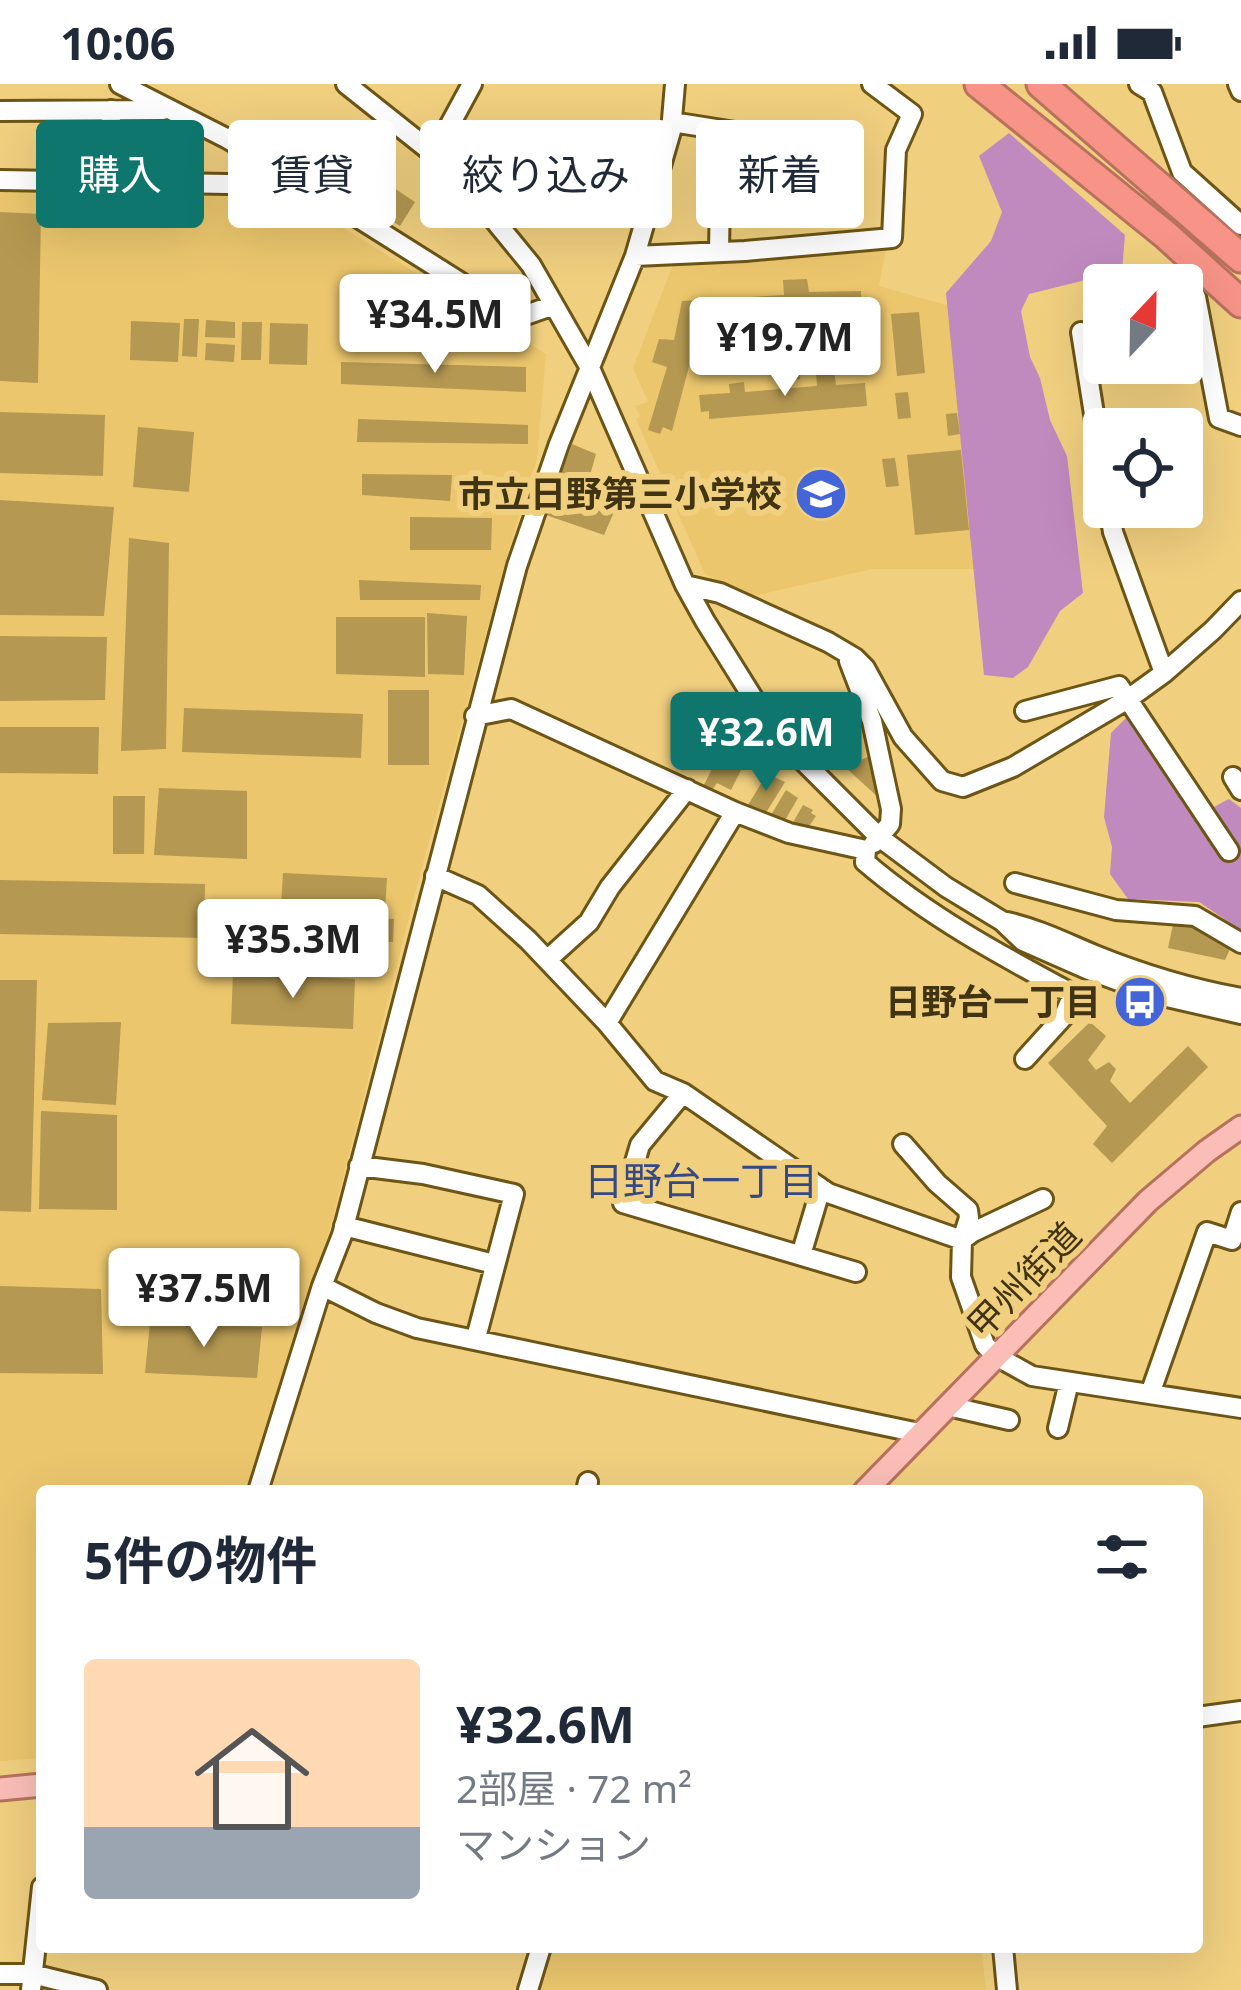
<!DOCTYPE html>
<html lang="ja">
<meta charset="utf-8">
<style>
body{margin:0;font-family:"Noto Sans","Noto Sans JP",sans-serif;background:#f6f6f7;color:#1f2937;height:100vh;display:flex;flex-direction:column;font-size:45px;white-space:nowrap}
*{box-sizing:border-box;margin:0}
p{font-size:39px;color:#747a83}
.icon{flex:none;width:66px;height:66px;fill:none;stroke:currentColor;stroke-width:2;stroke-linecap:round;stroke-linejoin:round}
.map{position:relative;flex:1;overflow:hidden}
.drawer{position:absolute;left:36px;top:1401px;width:1167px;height:468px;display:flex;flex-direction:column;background:#fff;border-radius:12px;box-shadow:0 12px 48px #0002}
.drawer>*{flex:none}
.hud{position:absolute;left:36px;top:36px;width:1170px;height:108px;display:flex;gap:24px}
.needle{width:78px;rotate:22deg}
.controls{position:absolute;left:1083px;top:180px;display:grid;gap:24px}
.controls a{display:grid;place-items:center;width:120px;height:120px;border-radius:12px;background:#fff;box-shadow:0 12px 48px #0002;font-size:60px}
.price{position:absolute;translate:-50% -102px;padding:0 27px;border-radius:12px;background:#fff;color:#222;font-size:39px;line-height:78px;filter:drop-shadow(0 3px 6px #0008)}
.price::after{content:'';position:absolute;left:50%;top:72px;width:36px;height:27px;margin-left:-18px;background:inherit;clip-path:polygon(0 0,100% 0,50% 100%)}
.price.active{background:#0f766e;color:#fff}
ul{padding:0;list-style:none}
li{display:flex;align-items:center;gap:36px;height:300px;padding:0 48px}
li+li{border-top:3px solid #e0e1e3}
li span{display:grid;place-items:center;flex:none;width:336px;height:240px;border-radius:12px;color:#555}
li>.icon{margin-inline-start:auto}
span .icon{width:144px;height:144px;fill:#fffc;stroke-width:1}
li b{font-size:51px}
h2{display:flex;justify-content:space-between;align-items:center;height:144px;padding:0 48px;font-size:51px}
.pill{padding:0 42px;border-radius:12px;background:#fff;box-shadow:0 12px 48px #0002;font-size:42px;line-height:108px}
.pill.active{background:#0f766e;color:#fff}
.status{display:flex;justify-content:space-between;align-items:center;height:84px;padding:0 60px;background:#fff;direction:ltr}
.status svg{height:33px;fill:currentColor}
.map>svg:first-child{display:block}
.built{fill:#ebc66d}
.forest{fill:#c08abe}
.building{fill:#b59851}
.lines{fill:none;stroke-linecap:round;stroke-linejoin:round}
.minor-casing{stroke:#6d5515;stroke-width:24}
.major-casing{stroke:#b7725e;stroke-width:27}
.highway-casing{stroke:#b7725e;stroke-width:33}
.minor{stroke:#fff;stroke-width:18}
.major{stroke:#fabeb7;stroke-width:21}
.highway{stroke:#f79387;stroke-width:27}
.labels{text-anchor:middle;stroke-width:12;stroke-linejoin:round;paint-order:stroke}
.poi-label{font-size:36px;font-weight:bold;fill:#413412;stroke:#f0cf7f;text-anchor:end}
.street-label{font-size:36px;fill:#413412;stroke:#f0cf7f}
.neighbourhood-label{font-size:39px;fill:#354983;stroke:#f0cf7f}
</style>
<div class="status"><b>10:06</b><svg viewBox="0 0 49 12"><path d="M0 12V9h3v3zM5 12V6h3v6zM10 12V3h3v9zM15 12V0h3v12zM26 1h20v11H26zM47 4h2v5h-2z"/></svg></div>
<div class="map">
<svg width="1241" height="1906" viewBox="0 0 1241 1906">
<rect width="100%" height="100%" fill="#f0cf7f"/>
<path class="built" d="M0,107L295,114L546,270L537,375L514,447L417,802L329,1148L248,1407H42V1674L0,1677Z
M886,164L879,202L953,223L976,485H872L749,513L705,490L636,335L640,332L635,322L648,318L633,284L674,178Z
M553,1863H981L986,1906H540Z"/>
<path class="forest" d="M1009,49L1125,151L1122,187L1029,210L1021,227L1030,273L1040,294L1050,336L1067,372L1083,509L1060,527L1028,583L1013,594L984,591L946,209L991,157L1002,128L979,72Z
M1142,618L1214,723L1229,715L1241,724V846L1199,818L1128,815L1110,790L1112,763L1104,733L1111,649Z"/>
<path class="building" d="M388,100L415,118L400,142L372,125Z
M0,128L41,130L38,299L0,297Z
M807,195L809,208L861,207L862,227L701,237L672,347L663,343L660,350L648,346L667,283L652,278L659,255L674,256L682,217L784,211L783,196Z
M919,228L925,289L897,292L891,230Z
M340,231L463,234L462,253L340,251Z
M184,235H199L197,273L182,272Z
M206,236L235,238V254L205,253Z
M131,237L180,239L178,278L130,276Z
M242,238H262L261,276H241Z
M270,239L308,240L307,281L269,280Z
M206,259L235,261L234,278L205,276Z
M798,276L800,295L780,297L778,278Z
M341,278L526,283V308L341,300Z
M834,287L836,301L865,299L867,322L709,335V327L701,328L699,311L730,309L729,300L744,298L745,308L817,302L816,289Z
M908,308L911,334L898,335L895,309Z
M0,328L105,331L103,392L0,389Z
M957,329L960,350L948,352L946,330Z
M358,335L528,341V360L357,358Z
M138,343L194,348L189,408L133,403Z
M572,360L596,370L585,409L617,421L604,451L546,431Z
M961,366L969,446L915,451L907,371Z
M895,374L899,402L886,403L882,375Z
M362,390L452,391L450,417L362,411Z
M0,416L114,423L104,532L0,531Z
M410,433L492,434L491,466H410Z
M129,454L169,459L166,665L121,667Z
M359,496L481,501L480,516H360Z
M427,529L467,532L464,591L428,590Z
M336,533H425V593L336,590Z
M0,552L107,553L105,616L0,617Z
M388,606H429V681H388Z
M184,624L363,630L361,674L182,668Z
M0,643H99L98,690L0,689Z
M730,649L754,660L731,706L717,699L713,705L704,701Z
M870,672L879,714L845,683Z
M767,690L785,698L764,732L748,721Z
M159,704L247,707V775L154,771Z
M786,706L798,714L784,738L771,731Z
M113,712H145L144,770H113Z
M803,721L813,726L811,729L816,732L808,744L801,740L799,744L792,740Z
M283,789L387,794L385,828L281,822Z
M0,796L205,800L204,854L0,850Z
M276,831L394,835L393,858L275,855Z
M1173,840L1193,841L1209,849L1230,865L1225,876L1168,864Z
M233,889L355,895L353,945L231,940Z
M0,896H37L31,1128L0,1127Z
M121,938L116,1021L42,1016L48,939Z
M1090,938L1106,952L1088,976L1096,986L1109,978L1116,985L1110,997L1130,1019L1188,962L1208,983L1112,1079L1093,1060L1107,1042L1048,979Z
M41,1027L117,1031V1126L39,1125Z
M0,1202L101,1205L103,1290L0,1289Z
M150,1239L262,1243L257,1294L145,1289Z"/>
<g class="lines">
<g class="minor-casing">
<path id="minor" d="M120,0L226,54L305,100
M346,0L434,70L463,98L531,181L590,284L685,501L705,537L760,625L804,678L879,753L946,803L1002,837L1023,857L1089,886L1154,910L1241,930
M1139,0L1152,8L1182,88L1241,141
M1238,0L1241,7
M0,27L163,26
M672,38L773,54L761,94L734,98L720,109L719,168
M434,70L472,0
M0,96L287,101L314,106L509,229L520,233L554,221
M110,98L111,26
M635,172L745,167L892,154L896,66L912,30L872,0
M1196,213L1219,334L1241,342
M1081,248L1104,393
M1109,423L1113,448L1164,589
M685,501L720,509L828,558L855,574L865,584L903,653L942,697L963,703L1013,683L1128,615L1164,589L1213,546L1241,517
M849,577L872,637L891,725L890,740L874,759
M1025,627L1119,602L1229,767
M475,632L511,625L735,728L789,749L866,766
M1233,693L1241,706
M866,766L865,778C928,832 1000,871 1073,910L1064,932L1025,975
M435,792L478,811L528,856L607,939L655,997L683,1009L828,1109L962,1156L973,1148L1043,1115
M1015,799L1116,826L1195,832L1241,859
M1007,838C1038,845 1066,859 1095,871C1142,890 1192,905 1241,914
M547,876L589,838L610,803L687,705
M607,939L735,728
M683,1009L640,1061L623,1119L856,1188
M903,1060L937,1099L968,1126L969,1134L962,1156L961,1193L985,1261L996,1272L1032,1292L1241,1324
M359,1082L423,1090L514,1110L476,1254
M344,1142L494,1180
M801,1171L821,1104
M322,1202L376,1229L417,1244L919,1349
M1150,1310L1207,1148L1232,1156L1241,1128
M948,1322L1009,1336
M1058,1344L1069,1298
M258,1407L322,1202L342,1151L517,482L559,360L635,172L671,47L675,0
M586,1407L588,1398
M1197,1633L1241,1627
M1003,1863L1007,1906
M0,1890H32L97,1906
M31,1906L42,1803
M528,1906L541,1863"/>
</g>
<g class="major-casing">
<path id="major" d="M865,1407L1148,1117L1207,1067L1241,1043
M0,1705L42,1701"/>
</g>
<g class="highway-casing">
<path id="highway" d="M979,0L1166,151L1241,219
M1041,0L1241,174"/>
</g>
<use href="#minor" class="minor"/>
<use href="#major" class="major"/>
<use href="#highway" class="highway"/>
</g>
<defs>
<g id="school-disc" transform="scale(2.7)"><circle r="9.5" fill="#4365d7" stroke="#f0cf7f"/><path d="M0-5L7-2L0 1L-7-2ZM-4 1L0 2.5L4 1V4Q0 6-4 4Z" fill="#fff"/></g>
<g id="bus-disc" transform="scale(2.7)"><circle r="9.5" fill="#4365d7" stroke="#f0cf7f"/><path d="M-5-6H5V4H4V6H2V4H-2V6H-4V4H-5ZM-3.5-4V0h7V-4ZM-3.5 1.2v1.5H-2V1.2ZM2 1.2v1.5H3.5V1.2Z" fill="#fff"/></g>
</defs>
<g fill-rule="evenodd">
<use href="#school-disc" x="821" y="410"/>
<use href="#bus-disc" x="1140" y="918"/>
</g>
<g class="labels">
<g class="poi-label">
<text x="782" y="423">市立日野第三小学校</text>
<text x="1101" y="931">日野台一丁目</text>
</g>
<g class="street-label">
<text transform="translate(1024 1196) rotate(-46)" y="13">甲州街道</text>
</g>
<g class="neighbourhood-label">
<text x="701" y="1111">日野台一丁目</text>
</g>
</g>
</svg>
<div class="controls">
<a><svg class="needle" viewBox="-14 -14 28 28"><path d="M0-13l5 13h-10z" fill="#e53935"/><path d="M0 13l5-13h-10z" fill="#747a83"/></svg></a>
<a><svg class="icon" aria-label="locate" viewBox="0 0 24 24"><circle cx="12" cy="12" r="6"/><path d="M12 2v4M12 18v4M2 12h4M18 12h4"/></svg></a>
</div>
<b class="price" style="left:435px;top:292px">¥34.5M</b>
<b class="price" style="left:785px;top:315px">¥19.7M</b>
<b class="price active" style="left:766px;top:710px">¥32.6M</b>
<b class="price" style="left:293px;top:917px">¥35.3M</b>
<b class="price" style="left:204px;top:1266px">¥37.5M</b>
<div class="hud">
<a class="pill active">購入</a>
<a class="pill">賃貸</a>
<a class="pill">絞り込み</a>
<a class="pill">新着</a>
</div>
<section class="drawer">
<h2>5件の物件<svg class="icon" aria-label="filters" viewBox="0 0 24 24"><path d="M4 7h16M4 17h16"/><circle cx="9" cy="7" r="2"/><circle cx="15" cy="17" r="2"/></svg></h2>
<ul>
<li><span style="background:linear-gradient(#ffd9b3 70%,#9aa5b1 0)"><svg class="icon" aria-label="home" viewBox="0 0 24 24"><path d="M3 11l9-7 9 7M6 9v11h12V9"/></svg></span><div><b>¥32.6M</b><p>2部屋 · 72 m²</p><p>マンション</p></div></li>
</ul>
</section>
</div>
